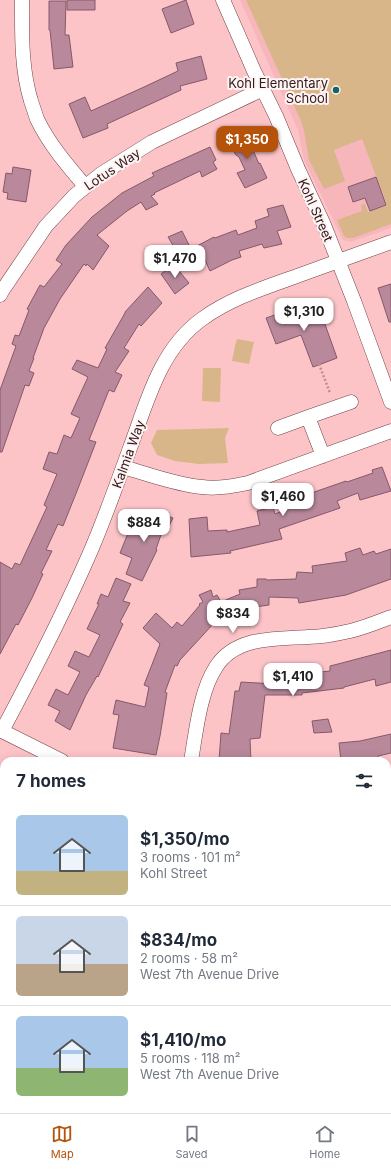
<!DOCTYPE html>
<meta charset="utf-8">
<style>
body{margin:0;font-family:Inter,sans-serif;background:#f6f6f7;color:#1f2937;height:100vh;display:flex;flex-direction:column;font-size:15px;white-space:nowrap}
*{box-sizing:border-box;margin:0}
p{font-size:13px;color:#747a83}
.icon{flex:none;width:22px;height:22px;fill:none;stroke:currentColor;stroke-width:2;stroke-linecap:round;stroke-linejoin:round}
.map{position:relative;flex:1;overflow:hidden}
.sheet{position:absolute;left:0px;top:757px;width:391px;height:356px;display:flex;flex-direction:column;background:#fff;border-radius:12px 12px 0 0;box-shadow:0 2px 10px #0003}
.sheet>*{flex:none}
.price{position:absolute;translate:-50% -34px;padding:0 9px;border-radius:8px;background:#fff;color:#222;font-size:13px;line-height:26px;filter:drop-shadow(0 1px 2px #0008)}
.price::after{content:'';position:absolute;left:50%;top:24px;width:12px;height:9px;margin-left:-6px;background:inherit;clip-path:polygon(0 0,100% 0,50% 100%)}
.price.selected{background:#b45309;color:#fff}
ul{padding:0;list-style:none}
li{display:flex;align-items:center;gap:12px;height:100px;padding:0 16px}
li+li{border-top:1px solid #e0e1e3}
li span{display:grid;place-items:center;flex:none;width:112px;height:80px;border-radius:6px;color:#555}
li>.icon{margin-inline-start:auto}
span .icon{width:48px;height:48px;fill:#fffc;stroke-width:1}
li b{font-size:17px}
h2{display:flex;justify-content:space-between;align-items:center;height:48px;padding:0 16px;font-size:17px}
.menu{display:flex;justify-content:space-around;align-items:center;height:56px;border-top:1px solid #e0e1e3;background:#fff;font-size:11px;color:#747a83}
.menu a{display:grid;justify-items:center;gap:2px}
.menu .selected{color:#b45309}
.map>svg:first-child{display:block}
.built{fill:#f6b6bb}
.green{fill:#d9b689}
.lines{fill:none;stroke-linecap:round;stroke-linejoin:round}
.stream{stroke:#729e54;stroke-width:4}
.building{fill:#b9889b;stroke:#86586b}
.minor-casing{stroke:#714246;stroke-width:15}
.major-casing{stroke:#fff;stroke-width:19}
.path{stroke:#bb8e91;stroke-width:2.5;stroke-dasharray:2 2;stroke-linecap:butt}
.minor{stroke:#fff;stroke-width:14}
.major{stroke:#d2e5fd;stroke-width:18}
.poi-dot{fill:#156463;stroke:#fff3f3;stroke-width:1.5}
.labels{text-anchor:middle;stroke-width:4;stroke-linejoin:round;paint-order:stroke}
.poi-label{font-size:13px;fill:#2f1b1c;stroke:#fff3f3;text-anchor:end}
.street-label{font-size:13px;fill:#2f1b1c;stroke:#fff3f3}
</style>
<div class="map">
<svg width="391" height="1113" viewBox="0 0 391 1113">
<rect width="100%" height="100%" fill="#fdc4c8"/>
<path class="built" d="M240,0H391V228L351,242L343,240L304,160L298,130Z"/>
<path class="green" d="M246,0H391V224L353,238H347L344,236L337,220L362,211L361,205L365,204L368,212L387,205L362,139L334,150L345,181L324,189L309,160L304,131L301,121Z
M237,339L254,342L249,364L232,361L235,346Z
M203,368H221L220,402L202,401Z
M229,428L225,438L228,463L199,464L175,461L157,455L151,443L157,430Z
M0,839L4,840V1077L0,1078Z
M387,892H391V993L387,994Z
M391,1022V1113H64V1109H387V1023Z"/>
<g class="lines">
<path class="stream" d="M0,899L4,900
M387,965L391,969"/>
</g>
<path class="building" d="M67,0H95V10H67Z
M186,0L194,24L171,33L162,9Z
M49,1H66L65,35H69L73,67L54,69L50,30H49Z
M201,56L207,79L180,86L181,90L107,124L108,128L83,138L69,104L85,97L91,111L144,87L178,71L176,63Z
M244,129L259,164L260,163L267,178L245,188L237,173L245,170L239,157L236,155L227,140L234,135L233,134Z
M210,147L216,160L213,162L217,169L202,177L200,171L154,193L155,194L151,196L158,204L146,210L141,202L127,211L97,235L109,246L93,270L87,264L86,266L84,264L60,299L44,328L33,358H34L29,371L34,373L29,386L25,385L2,452H0V390L16,346L12,344L15,335L19,336L29,310L27,309L40,285L44,287L62,264L56,260L66,245L92,217L122,193L154,176L152,173Z
M13,167L31,170L26,202L7,199L8,193L3,192L6,173L12,174Z
M376,177L386,205L370,211L365,198L353,202L348,187Z
M283,205L291,227L277,231L282,244L264,248L262,244L239,251L241,257L232,260L210,271L205,260L186,267L168,237L182,231L191,249L214,237L215,238L236,230L238,235L257,228L255,221L269,216L267,209Z
M174,265L189,283L175,294L161,274Z
M391,284V322H389L378,288Z
M148,287L162,303L141,326L139,324L124,348L129,351L115,372L122,375L114,392L109,390L89,440L96,442L77,491L63,526L58,524L46,550L52,551L41,573L43,574L32,598L18,625L16,624L0,654V562L12,569L15,563L20,565L47,507L44,505L57,474L43,469L49,452L57,454L64,435L71,438L80,418L71,414L88,377L72,369L77,360L98,368L107,349L105,348L125,313V312Z
M309,303L313,316L321,313L337,358L313,367L301,335L276,344L266,318Z
M382,467L391,491L360,500L358,493L337,501L340,508L279,529L282,539L230,551L231,553L191,557L189,519L207,517L208,531L227,530V532L260,525L257,511L273,507L275,514L302,503L300,497L346,481L347,482L373,473L372,470Z
M153,511L173,518L167,530L163,529L156,549L157,550L142,581L126,574L132,558L120,553L135,516L148,521Z
M360,548L363,555L374,551L376,554L391,549V579L346,595L299,603L298,598L269,597V605L240,609L214,623L180,660L177,666L175,665L165,692L167,693L160,736L156,755L113,748L119,715L113,714L116,700L145,707L149,687L144,685L160,644L143,628L156,613L172,628L177,622L182,626L200,605L199,604L203,602L199,595L211,590L213,597L217,595L221,602L240,594L239,590L257,587V579H266L267,580L296,579L297,572L313,573L312,566L347,561L345,553Z
M116,578L131,584L123,601L130,603L120,622L123,624L98,677L97,676L86,695L70,730L55,721L60,711L48,705L56,689L68,695L80,672L68,666L75,651L89,657L100,635L87,629L99,604H97L101,594L108,597Z
M391,650V682L376,686L375,679L344,687V688L302,693V695H265L260,738L250,739L251,761H219L221,733L229,734L235,691H239L241,682L275,684L273,667H302V674L330,671V666L338,664Z
M328,719L332,732L314,733L312,721Z
M391,734V753L378,756L379,761H341L339,743L360,741Z"/>
<g class="lines">
<g class="minor-casing">
<path id="minor" d="M22,0C22,34 21,68 31,101C33,107 35,113 37,119C49,144 67,165 85,186
M223,0L254,71L276,116L298,169L324,225L354,301L391,402
M0,295L2,291L46,226L74,196L101,174L152,142L263,89
M278,428L308,417
M323,456L308,417L351,402
M123,467C148,474 177,485 202,487C218,489 233,486 248,483L391,431
M0,730L62,761
M2,731C34,671 65,611 92,548C106,515 118,481 130,448C147,402 160,349 202,319C231,298 264,288 297,276C328,265 360,253 391,242
M191,761C196,732 200,691 216,667C235,636 276,639 308,637C322,637 337,634 350,631C364,628 378,622 391,617
M387,799L391,798
M26,1109L27,1113"/>
</g>
<g class="major-casing">
<path id="major" d="M387,1009L391,1008
M0,1094H4"/>
</g>
<path class="path" d="M319,364L330,393"/>
<use href="#minor" class="minor"/>
<use href="#major" class="major"/>
</g>
<circle class="poi-dot" cx="336" cy="90" r="4"/>
<g class="labels">
<g class="poi-label">
<text x="328" y="88">Kohl Elementary<tspan x="328" dy="15">School</tspan></text>
</g>
<g class="street-label">
<text transform="translate(112 169) rotate(-34)" y="5">Lotus Way</text>
<text transform="translate(316 210) rotate(66)" y="5">Kohl Street</text>
<text transform="translate(128 454) rotate(-70)" y="5">Kalmia Way</text>
</g>
</g>
</svg>
<b class="price selected" style="left:247px;top:160px">$1,350</b>
<b class="price" style="left:175px;top:279px">$1,470</b>
<b class="price" style="left:304px;top:332px">$1,310</b>
<b class="price" style="left:283px;top:517px">$1,460</b>
<b class="price" style="left:144px;top:543px">$884</b>
<b class="price" style="left:233px;top:634px">$834</b>
<b class="price" style="left:293px;top:697px">$1,410</b>
<section class="sheet">
<h2>7 homes<svg class="icon" aria-label="filters" viewBox="0 0 24 24"><path d="M4 7h16M4 17h16"/><circle cx="9" cy="7" r="2"/><circle cx="15" cy="17" r="2"/></svg></h2>
<ul>
<li><span style="background:linear-gradient(#a9c7e8 70%,#c2b280 0)"><svg class="icon" aria-label="home" viewBox="0 0 24 24"><path d="M3 11l9-7 9 7M6 9v11h12V9"/></svg></span><div><b>$1,350/mo</b><p>3 rooms · 101 m²</p><p>Kohl Street</p></div></li>
<li><span style="background:linear-gradient(#c9d6e8 60%,#b9a48a 0)"><svg class="icon" aria-label="home" viewBox="0 0 24 24"><path d="M3 11l9-7 9 7M6 9v11h12V9"/></svg></span><div><b>$834/mo</b><p>2 rooms · 58 m²</p><p>West 7th Avenue Drive</p></div></li>
<li><span style="background:linear-gradient(#a9c7e8 65%,#8fb573 0)"><svg class="icon" aria-label="home" viewBox="0 0 24 24"><path d="M3 11l9-7 9 7M6 9v11h12V9"/></svg></span><div><b>$1,410/mo</b><p>5 rooms · 118 m²</p><p>West 7th Avenue Drive</p></div></li>
</ul>
</section>
</div>
<nav class="menu">
<a class="selected"><svg class="icon" aria-label="map" viewBox="0 0 24 24"><path d="M3 6l6-2 6 2 6-2v14l-6 2-6-2-6 2zM9 4v14M15 6v14"/></svg>Map</a>
<a><svg class="icon" aria-label="saved" viewBox="0 0 24 24"><path d="M7 4h10v16l-5-4-5 4z"/></svg>Saved</a>
<a><svg class="icon" aria-label="home" viewBox="0 0 24 24"><path d="M3 11l9-7 9 7M6 9v11h12V9"/></svg>Home</a>
</nav>
